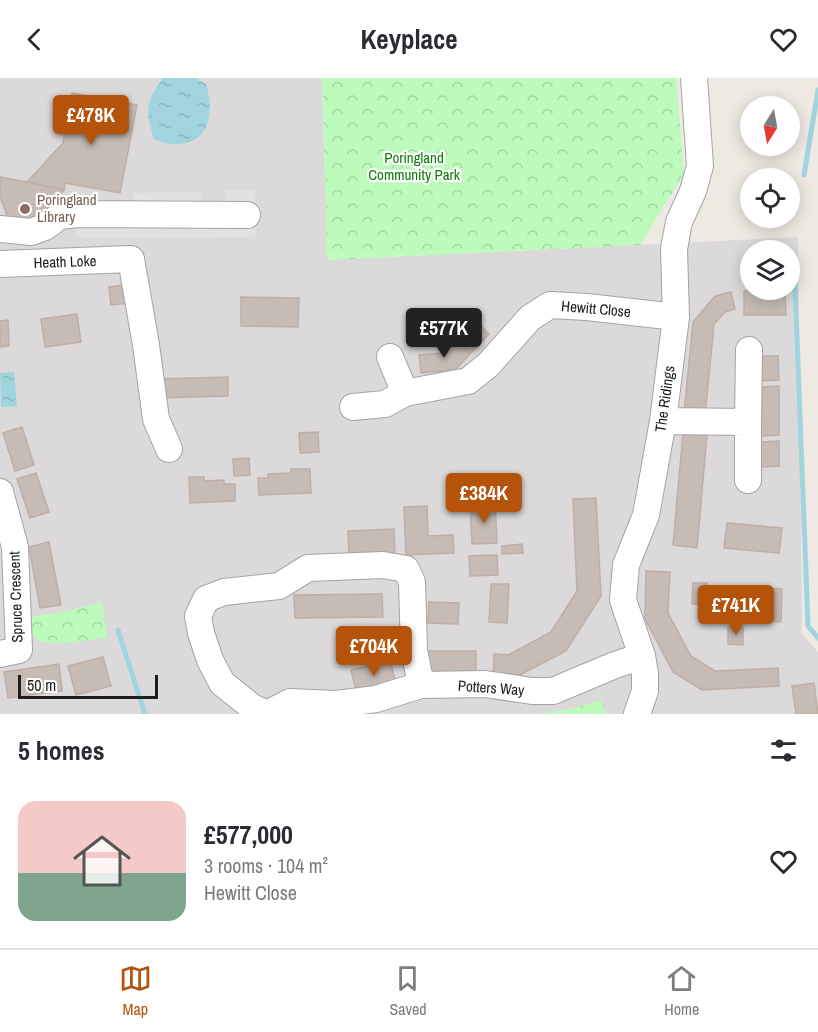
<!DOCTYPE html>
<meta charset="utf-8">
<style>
body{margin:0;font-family:"Archivo Narrow",sans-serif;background:#f7f7f7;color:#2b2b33;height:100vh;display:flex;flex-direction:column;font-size:22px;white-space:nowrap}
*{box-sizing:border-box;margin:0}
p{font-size:20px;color:#7c7c81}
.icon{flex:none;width:33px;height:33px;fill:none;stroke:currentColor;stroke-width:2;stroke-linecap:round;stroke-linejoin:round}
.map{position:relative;height:636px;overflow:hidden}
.details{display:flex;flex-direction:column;background:#fff;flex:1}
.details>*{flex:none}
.needle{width:39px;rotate:191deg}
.fabs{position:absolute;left:740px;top:18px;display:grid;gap:12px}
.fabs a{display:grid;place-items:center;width:60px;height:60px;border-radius:50%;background:#fff;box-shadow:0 3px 15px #0003;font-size:30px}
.scale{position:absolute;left:18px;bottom:15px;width:140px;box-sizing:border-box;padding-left:6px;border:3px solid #1d1d1d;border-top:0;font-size:16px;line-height:21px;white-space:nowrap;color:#1d1d1d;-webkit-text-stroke:4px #fff;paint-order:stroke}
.price{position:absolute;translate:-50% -51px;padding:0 14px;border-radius:6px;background:#b45309;color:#fff;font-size:20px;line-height:39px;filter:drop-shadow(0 2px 3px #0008)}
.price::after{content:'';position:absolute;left:50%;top:36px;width:18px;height:14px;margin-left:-9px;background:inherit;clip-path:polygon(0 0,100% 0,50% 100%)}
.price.active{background:#222;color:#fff}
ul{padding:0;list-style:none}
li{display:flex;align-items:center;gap:18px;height:150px;padding:0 18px}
li span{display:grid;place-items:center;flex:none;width:168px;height:120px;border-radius:18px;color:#555}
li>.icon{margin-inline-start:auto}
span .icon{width:72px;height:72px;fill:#fffc;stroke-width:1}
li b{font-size:26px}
h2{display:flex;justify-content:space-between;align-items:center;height:72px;padding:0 18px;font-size:26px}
header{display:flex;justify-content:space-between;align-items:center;height:78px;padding:0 18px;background:#fff;font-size:27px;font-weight:700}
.menu{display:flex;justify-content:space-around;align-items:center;height:84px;border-top:2px solid #e1e1e2;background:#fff;font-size:16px;color:#7c7c81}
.menu a{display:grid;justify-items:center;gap:3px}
.menu .active{color:#b45309}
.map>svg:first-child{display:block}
.residential{fill:#dbd9da;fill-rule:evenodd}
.park{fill:url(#park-crowns)}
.parking{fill:#e1e1e1}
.water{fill:url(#water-ripples)}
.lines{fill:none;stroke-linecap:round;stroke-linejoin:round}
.stream{stroke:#a0d5de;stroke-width:5}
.building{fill:#c6bbb5;stroke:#c0aea4;stroke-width:1.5}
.minor-casing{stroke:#a4a4a4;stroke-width:28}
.minor{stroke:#fff;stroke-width:26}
.education-dot{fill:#8d6e63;stroke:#fff;stroke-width:2}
.labels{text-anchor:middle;stroke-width:4.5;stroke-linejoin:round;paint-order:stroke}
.park-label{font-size:15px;fill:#087d08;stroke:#fff}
.education-label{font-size:15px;fill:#785e54;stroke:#fff;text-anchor:start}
.street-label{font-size:15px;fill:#1d1d1d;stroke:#fff}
</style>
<header><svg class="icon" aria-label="back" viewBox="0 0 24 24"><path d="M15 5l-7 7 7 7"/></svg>Keyplace<svg class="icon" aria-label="heart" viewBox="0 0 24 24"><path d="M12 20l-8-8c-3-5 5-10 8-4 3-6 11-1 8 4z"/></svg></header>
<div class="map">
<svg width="818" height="636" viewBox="0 0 818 636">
<defs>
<pattern id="park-crowns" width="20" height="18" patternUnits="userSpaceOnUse" patternTransform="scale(1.5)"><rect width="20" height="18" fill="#bdfbbc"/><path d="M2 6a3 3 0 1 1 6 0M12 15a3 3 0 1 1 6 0" fill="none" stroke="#a2d7a1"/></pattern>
<pattern id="water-ripples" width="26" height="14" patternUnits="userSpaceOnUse" patternTransform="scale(1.5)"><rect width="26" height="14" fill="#a0d5de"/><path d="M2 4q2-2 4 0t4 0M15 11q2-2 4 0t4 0" fill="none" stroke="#89b6be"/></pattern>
</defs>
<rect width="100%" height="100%" fill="#eee9e2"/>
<path class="residential" d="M0,0H322L327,182L798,159L802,556L818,574V636H0ZM750,172H789V212H750Z"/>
<path class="park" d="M322,0H676L684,96L640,167L327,182Z
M102,524L107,559C93,562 47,570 36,561C30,555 30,546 29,539L64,534Z
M601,622L605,634L610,636H538L571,631Z"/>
<path class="parking" d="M226,112H255V159L76,160L75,142L133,141V115L201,114V127L226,126Z"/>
<path class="water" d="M163,0H196L206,6C215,35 210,68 172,66C166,66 159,63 154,61C145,32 145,25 163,0Z
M14,294L17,328L1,329L0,295Z"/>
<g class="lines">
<path class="stream" d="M804,97L818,12
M794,180L808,548L818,560
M118,552L145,636"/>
</g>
<path class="building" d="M72,15L137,27L120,115L65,105L64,112L27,104L63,65Z
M0,99L27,104L64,112L31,148L9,143L0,118Z
M126,207L129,225L111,227L109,209Z
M785,212L786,237H744V213Z
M731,214L735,231L725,234L714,246L705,338L684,336L693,244L715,218Z
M241,219L299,220L298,249L241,248Z
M77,236L81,264L45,269L41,241Z
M474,241L489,256L470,276L455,261Z
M8,242L9,268L0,269V243Z
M455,261L470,276L455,292L421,295L419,277L441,275Z
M760,278H778L779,302L760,303Z
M228,299V318L158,320L157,301Z
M779,308V357L761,358V309Z
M22,349L34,387L15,393L3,355Z
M318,354L319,374L300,375L299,355Z
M683,355L707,357L697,470L673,467Z
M779,363V388L761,389V364Z
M249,380L250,397L234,398L233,381Z
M291,391H310L311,415L259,417L258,400H268V396L291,395Z
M36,395L49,434L30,440L17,401Z
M189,399H204V403L224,402V406H235V423L190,425Z
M596,420L601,518L566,573L514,600L493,599L494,576L508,577L551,554L577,513L573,421Z
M495,425L497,465L472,466L470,426Z
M427,428L428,458L453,457L454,475L406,477L404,429Z
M727,445L782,450L779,475L724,470Z
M394,451L395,475L349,477L348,453Z
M49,464L61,527L40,530L29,469Z
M522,466L523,475L502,476V468Z
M497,477L498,497L470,498L469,478Z
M646,493L670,494L668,535L691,578L715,593L778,590L779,608L702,612L673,594L645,541Z
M693,505H707V526H692Z
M491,506H509L507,545L489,544Z
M723,509L740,510V527H722Z
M764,510L782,511L781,544L763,543Z
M382,516L383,539L295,540L294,517Z
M429,524L459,525L458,546L428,545Z
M728,549L743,550V567L728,566Z
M425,573H476V597H425Z
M103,579L111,608L76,617L68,588Z
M390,582L396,606L357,616L351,592Z
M59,586L62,613L8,620L4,594Z
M814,605L818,636H796L792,608Z"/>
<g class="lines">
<g class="minor-casing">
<path id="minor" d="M0,151L31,154L45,149L60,138L78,136L247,137
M0,186L131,181L146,267L156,341L169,371
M390,279L405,315
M353,329L385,326L405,315L468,303L488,287L530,240L550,227L587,229L676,239
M663,343L748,344V402
M748,344L749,272
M0,576L19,572L15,469L0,414
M267,636L252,629L222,605L210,582L201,555L198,538L206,521L224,514L279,508L308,490L383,487L406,491L412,504L414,572L421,607
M267,636L290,624L336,626L361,623L376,621L421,607L485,606L532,613H553L615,587L642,578
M637,636L645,613V596L642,578L623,522L626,487L646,437L663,343L676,239L674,171L679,144L693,113L700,88L694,0"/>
</g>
<use href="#minor" class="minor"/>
</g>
<circle class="education-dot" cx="25" cy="131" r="6"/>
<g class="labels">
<g class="park-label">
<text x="414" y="85">Poringland<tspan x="414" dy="17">Community Park</tspan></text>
</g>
<g class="education-label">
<text x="37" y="127">Poringland<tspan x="37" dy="17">Library</tspan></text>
</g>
<g class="street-label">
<text transform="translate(65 184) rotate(-2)" y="5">Heath Loke</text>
<text transform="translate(596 231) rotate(5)" y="5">Hewitt Close</text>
<text transform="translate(665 321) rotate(-82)" y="5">The Ridings</text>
<text transform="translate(16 519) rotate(-92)" y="5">Spruce Crescent</text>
<text transform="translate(491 610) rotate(4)" y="5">Potters Way</text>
</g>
</g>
</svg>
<div class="fabs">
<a><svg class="needle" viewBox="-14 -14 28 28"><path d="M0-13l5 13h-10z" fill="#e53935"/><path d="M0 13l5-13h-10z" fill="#7c7c81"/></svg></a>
<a><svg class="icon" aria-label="locate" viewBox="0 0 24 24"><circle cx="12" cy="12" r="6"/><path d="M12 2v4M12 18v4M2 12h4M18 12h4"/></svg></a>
<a><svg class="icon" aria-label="layers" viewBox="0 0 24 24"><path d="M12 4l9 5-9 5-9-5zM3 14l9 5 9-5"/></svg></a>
</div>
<div class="scale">50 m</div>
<b class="price" style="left:91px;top:68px">£478K</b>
<b class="price active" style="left:444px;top:281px">£577K</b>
<b class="price" style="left:484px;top:446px">£384K</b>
<b class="price" style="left:736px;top:558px">£741K</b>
<b class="price" style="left:374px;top:599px">£704K</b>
</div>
<section class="details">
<h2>5 homes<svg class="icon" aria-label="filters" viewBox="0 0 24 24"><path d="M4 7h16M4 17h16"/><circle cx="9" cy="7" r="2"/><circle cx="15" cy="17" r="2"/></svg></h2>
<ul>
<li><span style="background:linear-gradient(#f6c9c9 60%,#7fa58c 0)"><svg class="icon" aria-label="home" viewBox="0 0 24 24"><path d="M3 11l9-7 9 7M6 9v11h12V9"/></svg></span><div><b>£577,000</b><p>3 rooms · 104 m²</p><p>Hewitt Close</p></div><svg class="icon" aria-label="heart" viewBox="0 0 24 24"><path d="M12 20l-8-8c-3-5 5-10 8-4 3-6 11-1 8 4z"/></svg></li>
</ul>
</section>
<nav class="menu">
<a class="active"><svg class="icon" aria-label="map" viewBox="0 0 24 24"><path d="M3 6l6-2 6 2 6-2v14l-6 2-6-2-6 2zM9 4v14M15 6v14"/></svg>Map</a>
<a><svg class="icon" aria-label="saved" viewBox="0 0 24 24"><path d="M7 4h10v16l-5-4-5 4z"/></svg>Saved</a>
<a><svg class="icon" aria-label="home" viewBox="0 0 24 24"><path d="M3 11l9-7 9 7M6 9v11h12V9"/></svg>Home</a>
</nav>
